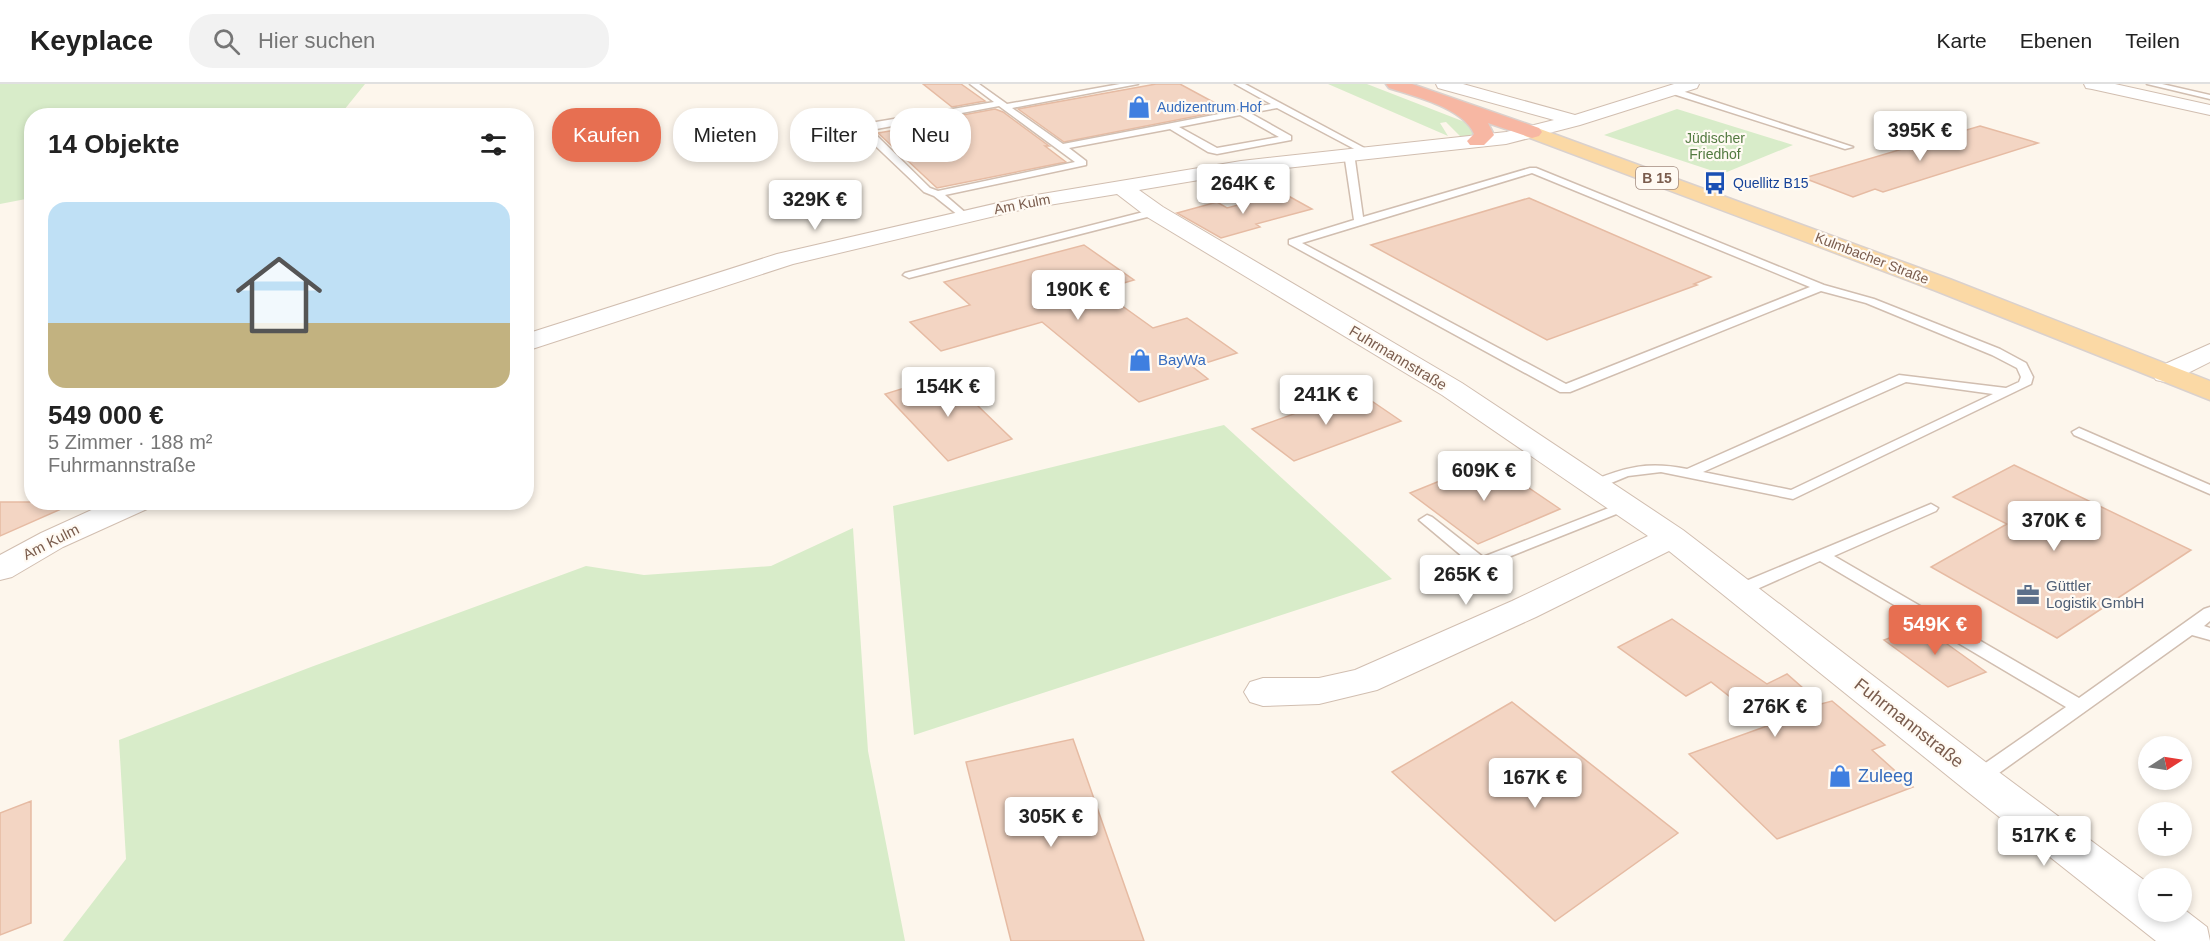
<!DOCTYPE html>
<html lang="de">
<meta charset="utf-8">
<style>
body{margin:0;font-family:Helvetica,sans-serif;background:#f2f2f2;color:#222;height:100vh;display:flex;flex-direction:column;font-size:22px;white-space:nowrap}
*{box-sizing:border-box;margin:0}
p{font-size:20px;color:#767676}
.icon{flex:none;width:33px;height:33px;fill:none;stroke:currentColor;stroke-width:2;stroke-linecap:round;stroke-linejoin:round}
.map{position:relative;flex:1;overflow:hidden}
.side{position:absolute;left:24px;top:24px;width:510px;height:402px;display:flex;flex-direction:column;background:#fff;border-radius:24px;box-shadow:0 3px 9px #0003}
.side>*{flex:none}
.top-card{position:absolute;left:552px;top:24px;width:570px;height:54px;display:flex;gap:12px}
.needle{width:39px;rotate:78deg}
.controls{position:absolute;left:2138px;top:652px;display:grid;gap:12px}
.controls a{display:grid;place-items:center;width:54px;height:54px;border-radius:50%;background:#fff;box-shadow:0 3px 9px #0003;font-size:30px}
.price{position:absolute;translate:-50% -51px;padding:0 14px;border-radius:6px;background:#fff;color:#222;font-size:20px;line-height:39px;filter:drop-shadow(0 2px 3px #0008)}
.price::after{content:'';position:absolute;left:50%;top:36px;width:18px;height:14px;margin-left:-9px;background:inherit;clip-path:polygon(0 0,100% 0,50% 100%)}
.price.active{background:#e76f51;color:#fff}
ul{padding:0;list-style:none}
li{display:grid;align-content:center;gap:12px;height:318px;padding:0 24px}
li+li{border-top:2px solid #e0e0e0}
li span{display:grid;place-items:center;height:186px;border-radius:18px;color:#555}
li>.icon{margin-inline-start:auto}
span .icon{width:108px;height:108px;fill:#fffc;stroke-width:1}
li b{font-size:26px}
h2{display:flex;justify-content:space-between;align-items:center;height:72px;padding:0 24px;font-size:26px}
.pill{padding:0 21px;border-radius:24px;background:#fff;box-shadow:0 3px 9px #0003;font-size:21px;line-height:54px}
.pill.active{background:#e76f51;color:#fff}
header{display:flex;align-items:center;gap:36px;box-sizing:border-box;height:84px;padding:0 30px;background:#fff;border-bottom:2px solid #e0e0e0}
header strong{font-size:28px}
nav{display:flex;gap:33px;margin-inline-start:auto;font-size:21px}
.search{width:420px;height:54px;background:#f2f2f2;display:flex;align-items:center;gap:15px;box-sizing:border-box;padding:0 21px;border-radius:24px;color:#767676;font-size:22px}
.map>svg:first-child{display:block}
.green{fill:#d8ecc9}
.building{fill:#f3d5c3;stroke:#e6bba3;stroke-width:1.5}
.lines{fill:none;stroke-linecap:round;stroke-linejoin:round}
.lane-casing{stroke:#d1beb0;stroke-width:3}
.street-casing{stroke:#d1beb0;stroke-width:2}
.primary-casing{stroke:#dad1cd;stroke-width:3}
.highway-casing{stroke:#dad1cd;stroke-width:3}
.lane{fill:#fff;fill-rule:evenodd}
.street{fill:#fff;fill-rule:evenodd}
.primary{fill:#fbd9a5;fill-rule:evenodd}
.highway{fill:#f7b7a3;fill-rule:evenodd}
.labels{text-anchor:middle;stroke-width:4.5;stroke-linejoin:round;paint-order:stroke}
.far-shop-label{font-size:14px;fill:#366cbe;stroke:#fffaf3;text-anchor:start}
.far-park-label{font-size:14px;fill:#537a41;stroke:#fffaf3}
.shield{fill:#fffaf3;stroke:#a28b7f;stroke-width:1.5}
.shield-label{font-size:14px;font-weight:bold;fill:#7a5c4d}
.far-transit-label{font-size:14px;fill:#164399;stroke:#fffaf3;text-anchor:start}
.far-street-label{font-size:14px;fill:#7a5c4d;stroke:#fffaf3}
.street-label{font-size:15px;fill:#7a5c4d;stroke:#fffaf3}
.shop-label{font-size:15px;fill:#366cbe;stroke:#fffaf3;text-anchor:start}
.service-label{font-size:15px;fill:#4e5e75;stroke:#fffaf3;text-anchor:start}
.near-street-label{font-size:18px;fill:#7a5c4d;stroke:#fffaf3}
.near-shop-label{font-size:18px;fill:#366cbe;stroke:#fffaf3;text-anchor:start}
</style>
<header>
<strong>Keyplace</strong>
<div class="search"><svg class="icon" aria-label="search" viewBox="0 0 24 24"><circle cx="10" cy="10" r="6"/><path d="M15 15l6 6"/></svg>Hier suchen</div>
<nav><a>Karte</a><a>Ebenen</a><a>Teilen</a></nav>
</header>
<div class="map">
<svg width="2210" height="857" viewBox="0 0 2210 857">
<rect width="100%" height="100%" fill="#fdf6ec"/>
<path class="green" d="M0,0H365L340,31L32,32L31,114L0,120Z
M1328,0H1367L1470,40L1475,49L1468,52H1460L1446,38L1440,39L1448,52Z
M1677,25L1793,61L1722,90L1604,51Z
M1224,341L1392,495L914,651L893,422Z
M853,444L868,667L905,857H63L126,775L119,656L311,583L586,482L644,491L771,482Z"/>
<path class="building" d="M923,0H961L985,17L952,23Z
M1156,0H1180L1228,26L1064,58L1018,25Z
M995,25L1003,28L1049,62H1045L1066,78L937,104L878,49L966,34L963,31Z
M1980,42L2038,59L1883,108L1875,105L1853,113L1804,94Z
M1283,109L1312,125L1256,140L1260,143L1221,154L1177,129L1217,118L1227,124Z
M1529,114L1711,193L1694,200L1697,201L1547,256L1371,161Z
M1084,161L1134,196L1100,206L1153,244L1187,234L1237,269L1193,283L1208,295L1139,318L1042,238L941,267L910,238L970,221L944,198Z
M946,291L1012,355L948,377L885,310Z
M1357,307L1401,337L1294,377L1252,345Z
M1489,377L1560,425L1478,460L1410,409Z
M2014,381L2191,466L2057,554L1931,483L2007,440L1953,413Z
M0,418H77L0,452Z
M1672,535L1767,600L1787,590L1821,620L1832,617L1885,661L1872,666L1913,703L1777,755L1689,670L1767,642L1711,598L1686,612L1618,563Z
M1922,542L1986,588L1948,603L1884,556Z
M1512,618L1678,749L1555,837L1392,688Z
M1073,655L1144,857H1011L966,678Z
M31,717V839L0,851V729Z"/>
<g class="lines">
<g class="lane-casing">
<path id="lane" d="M970,0H979L1007,20L1120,0H1138L1012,24L1063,60L1271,20L1235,0H1245L1370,67L1362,69L1277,24L1250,29L1291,52V56L1217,70L1208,68L1170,45L1069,64L1086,77V81L945,111L967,130V134L963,135L934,112L924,108L864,51L862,45L876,38L994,18ZM999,22L1075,78L938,107L930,104L871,46ZM1240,31L1279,53L1217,64L1179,43Z
M2147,0H2162L2210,11V15Z
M1670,5H1676L1853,63L1845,65L1670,9Z
M1349,66L1354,69L1363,133L1530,84H1536L1824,201L1874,215L2000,265L2026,279L2033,293L2031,300L1793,415L1661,388L1628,392L1599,404H1589L1587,401L1589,398C1625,383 1648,377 1687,385L1899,291L2006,304L2019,298L2021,293L2017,284L1992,271L1866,219L1821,207L1570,308H1560L1289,160V156L1354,136L1344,69ZM1532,89L1810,203L1566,300L1302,159ZM1906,298L1993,310L1791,406L1703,388Z
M1155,125L1159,126V130L909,194L903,191L905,189Z
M2079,344L2210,401V410L2074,351L2072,348Z
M1624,418L1629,419L1631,422L1629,425L1481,484L1475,483L1419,436L1427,431L1432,433L1483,473Z
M1931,420L1938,424L1936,427L1834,472L2079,614L2204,525L2210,523V537L2204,542L2210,544V556L2192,551L1985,699L1978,701L1971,699L1968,694L1971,689L2066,623L1820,477L1746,510H1734L1732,506L1734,502Z"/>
</g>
<g class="street-casing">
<path id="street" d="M1436,0H1463L1575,31L1674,0H1699L1697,4L1580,41L1506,60L1241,89L1139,106L1163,123L1462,299L1683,446L1992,683L2148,799V828H2181V823L2207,843L2210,857H2156L1964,705L1669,467L1536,533L1377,606L1319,620L1263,622L1250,618L1244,608L1250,598L1263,594H1319L1355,586L1512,517L1648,452L1442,311L1147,133L1117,110L1024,125L793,180L526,267V250L777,170L1024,113L1241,77L1506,48L1554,36L1438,4Z
M2084,0H2115L2210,21V31L2092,5L2086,4Z
M2210,260V278L2174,296L2165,298L2156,296L2152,290L2156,284Z
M109,418H151L147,425L63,463L12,493L0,496V471L41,449Z"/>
</g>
<g class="primary-casing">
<path id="primary" d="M1532,42L1952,196L2210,297V316L1934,206L1525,52L1522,48L1525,44Z"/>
</g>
<g class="highway-casing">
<path id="highway" d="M1386,0H1412L1539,44L1542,48L1539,52L1532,54L1488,39L1494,51L1484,61H1470L1467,57L1474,50C1464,24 1413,12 1389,4Z"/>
</g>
<use href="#lane" class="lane"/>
<use href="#street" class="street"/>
<use href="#primary" class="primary"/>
<use href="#highway" class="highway"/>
</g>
<defs>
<g id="shop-bare" transform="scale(1.8)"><path d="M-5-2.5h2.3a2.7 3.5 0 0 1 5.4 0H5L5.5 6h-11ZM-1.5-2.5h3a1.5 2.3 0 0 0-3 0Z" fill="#3f7fe0" stroke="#fffaf3" stroke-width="2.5" paint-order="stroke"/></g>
<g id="bus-bare" transform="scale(1.8)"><path d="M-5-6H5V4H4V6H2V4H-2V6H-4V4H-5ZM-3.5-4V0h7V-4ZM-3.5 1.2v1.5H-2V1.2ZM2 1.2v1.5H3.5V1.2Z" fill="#1a4fb4" stroke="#fffaf3" stroke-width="2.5" paint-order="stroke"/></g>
<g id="office-bare" transform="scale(1.8)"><path d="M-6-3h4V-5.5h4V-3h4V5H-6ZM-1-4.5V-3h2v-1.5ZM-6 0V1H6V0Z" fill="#5c6f8a" stroke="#fffaf3" stroke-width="2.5" paint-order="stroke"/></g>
</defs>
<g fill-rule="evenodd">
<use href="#shop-bare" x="1139" y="23"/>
<use href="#bus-bare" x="1715" y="99"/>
<use href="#shop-bare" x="1140" y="276"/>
<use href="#office-bare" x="2028" y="511"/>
<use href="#shop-bare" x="1840" y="692"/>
</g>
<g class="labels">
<g class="far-shop-label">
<text x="1157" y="28">Audizentrum Hof</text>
</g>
<g class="far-park-label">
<text x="1715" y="59">Jüdischer<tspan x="1715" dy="16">Friedhof</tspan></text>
</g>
<rect class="shield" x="1636" y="83" width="42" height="22" rx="4.5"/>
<g class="shield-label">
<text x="1657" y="99">B 15</text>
</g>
<g class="far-transit-label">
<text x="1733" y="104">Quellitz B15</text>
</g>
<g class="far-street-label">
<text transform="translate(1022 120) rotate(-11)" y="5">Am Kulm</text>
<text transform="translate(1872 174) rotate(21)" y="5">Kulmbacher Straße</text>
</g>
<g class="street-label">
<text transform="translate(1398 274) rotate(31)" y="5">Fuhrmannstraße</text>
<text transform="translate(51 458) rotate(-27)" y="5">Am Kulm</text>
</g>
<g class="shop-label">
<text x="1158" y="281">BayWa</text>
</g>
<g class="service-label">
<text x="2046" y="507">Güttler<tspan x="2046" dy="17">Logistik GmbH</tspan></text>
</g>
<g class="near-street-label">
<text transform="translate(1909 639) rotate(38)" y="6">Fuhrmannstraße</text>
</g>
<g class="near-shop-label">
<text x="1858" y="698">Zuleeg</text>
</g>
</g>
</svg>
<div class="controls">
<a><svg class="needle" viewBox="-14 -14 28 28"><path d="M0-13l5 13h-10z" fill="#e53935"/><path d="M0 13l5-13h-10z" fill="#767676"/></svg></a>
<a>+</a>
<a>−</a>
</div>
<b class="price" style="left:1920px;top:78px">395K €</b>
<b class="price" style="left:1243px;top:131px">264K €</b>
<b class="price" style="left:815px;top:147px">329K €</b>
<b class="price" style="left:1078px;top:237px">190K €</b>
<b class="price" style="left:948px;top:334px">154K €</b>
<b class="price" style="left:1326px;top:342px">241K €</b>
<b class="price" style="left:1484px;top:418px">609K €</b>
<b class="price" style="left:2054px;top:468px">370K €</b>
<b class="price" style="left:1466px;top:522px">265K €</b>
<b class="price active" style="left:1935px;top:572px">549K €</b>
<b class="price" style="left:1775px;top:654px">276K €</b>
<b class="price" style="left:1535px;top:725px">167K €</b>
<b class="price" style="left:1051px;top:764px">305K €</b>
<b class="price" style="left:2044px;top:783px">517K €</b>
<div class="top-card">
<a class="pill active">Kaufen</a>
<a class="pill">Mieten</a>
<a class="pill">Filter</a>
<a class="pill">Neu</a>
</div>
<section class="side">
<h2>14 Objekte<svg class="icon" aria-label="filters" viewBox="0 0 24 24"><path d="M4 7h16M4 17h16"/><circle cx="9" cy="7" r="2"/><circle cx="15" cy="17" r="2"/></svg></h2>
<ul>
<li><span style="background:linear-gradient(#bfe0f5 65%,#c2b280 0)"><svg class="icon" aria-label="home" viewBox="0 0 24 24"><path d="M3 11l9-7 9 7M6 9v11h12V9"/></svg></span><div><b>549 000 €</b><p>5 Zimmer · 188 m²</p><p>Fuhrmannstraße</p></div></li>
</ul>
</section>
</div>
